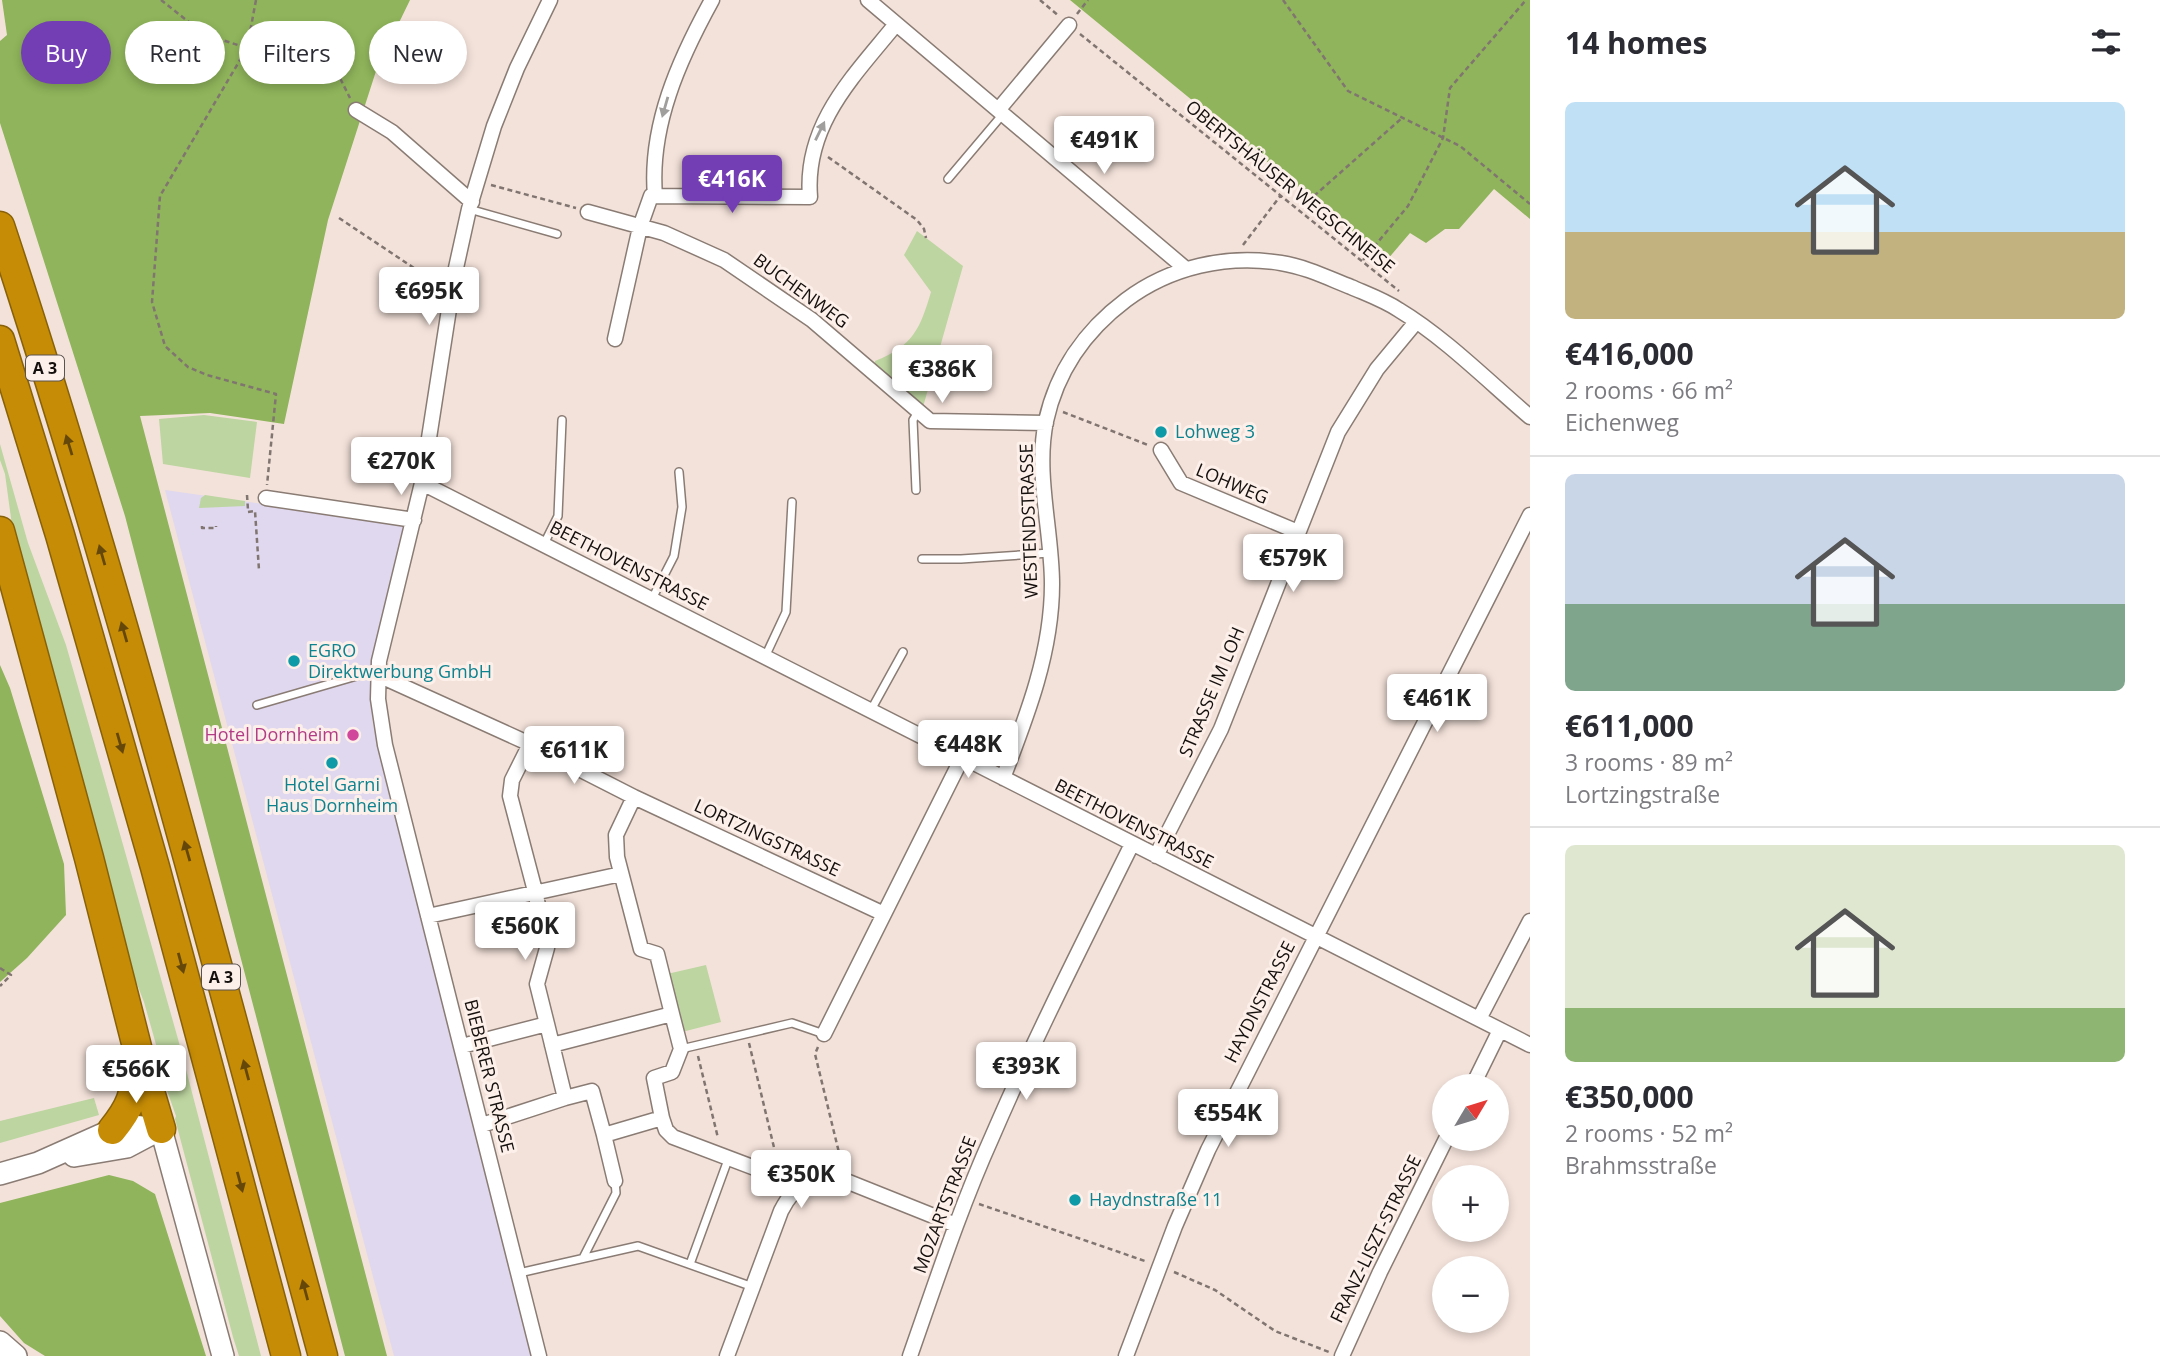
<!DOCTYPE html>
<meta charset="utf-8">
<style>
body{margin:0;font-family:"Open Sans",sans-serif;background:#f2f2f3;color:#2b2b33;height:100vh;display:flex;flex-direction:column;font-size:26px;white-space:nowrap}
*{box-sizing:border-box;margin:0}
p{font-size:23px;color:#7c7c81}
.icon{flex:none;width:38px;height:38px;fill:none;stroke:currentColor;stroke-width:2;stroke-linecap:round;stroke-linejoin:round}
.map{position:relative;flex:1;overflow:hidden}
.drawer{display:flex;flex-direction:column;background:#fff;width:630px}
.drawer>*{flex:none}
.hud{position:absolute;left:21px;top:21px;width:665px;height:63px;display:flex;gap:14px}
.needle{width:46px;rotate:52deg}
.buttons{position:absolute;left:1432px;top:1074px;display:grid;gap:14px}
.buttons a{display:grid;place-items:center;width:77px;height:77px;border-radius:50%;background:#fff;box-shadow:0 4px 10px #0003;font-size:35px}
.price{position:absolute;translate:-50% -60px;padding:0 16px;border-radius:7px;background:#fff;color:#222;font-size:23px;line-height:46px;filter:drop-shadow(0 2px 4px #0008)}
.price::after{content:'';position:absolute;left:50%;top:42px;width:21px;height:16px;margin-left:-10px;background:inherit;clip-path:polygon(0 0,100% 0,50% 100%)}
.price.current{background:#733db4;color:#fff}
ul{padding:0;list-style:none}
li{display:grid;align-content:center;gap:14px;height:371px;padding:0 35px}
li+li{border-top:2px solid #e1e1e2}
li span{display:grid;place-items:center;height:217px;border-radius:10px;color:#555}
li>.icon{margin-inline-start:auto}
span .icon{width:126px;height:126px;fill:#fffc;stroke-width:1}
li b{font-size:30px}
h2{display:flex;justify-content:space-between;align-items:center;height:84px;padding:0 35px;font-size:30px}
.chip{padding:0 24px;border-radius:32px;background:#fff;box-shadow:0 4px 10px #0003;font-size:24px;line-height:63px}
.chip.current{background:#733db4;color:#fff}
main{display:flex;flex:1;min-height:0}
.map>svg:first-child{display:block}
.commercial{fill:#dfd8ee}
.green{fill:#bdd5a0}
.forest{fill:#8fb45b}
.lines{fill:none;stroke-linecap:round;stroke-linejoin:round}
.lane-casing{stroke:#8a7c74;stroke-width:10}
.street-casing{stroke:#8a7c74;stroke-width:17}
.secondary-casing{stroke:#8a7c74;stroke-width:24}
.highway-casing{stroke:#886108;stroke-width:31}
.path{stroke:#807570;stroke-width:2.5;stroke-dasharray:5 3.5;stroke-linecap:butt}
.lane{stroke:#fff;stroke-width:7}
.street{stroke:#fff;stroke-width:14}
.secondary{stroke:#fff;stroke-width:21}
.highway{stroke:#c68c05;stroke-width:28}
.oneway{fill:#a19f9e}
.oneway2{fill:#654809}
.culture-dot{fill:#0f9aa8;stroke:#fdf0ea;stroke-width:2.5}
.hotel-dot{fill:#d1479c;stroke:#fdf0ea;stroke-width:2.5}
.labels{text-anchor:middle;stroke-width:6;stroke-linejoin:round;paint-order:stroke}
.shield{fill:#fdf0ea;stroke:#5b534f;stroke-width:2}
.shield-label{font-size:16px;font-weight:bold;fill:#15100d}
.street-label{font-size:18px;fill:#15100d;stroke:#fdf0ea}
.culture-label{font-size:18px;fill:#0d838f;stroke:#fdf0ea;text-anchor:start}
.hotel-label{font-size:18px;fill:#b23c85;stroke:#fdf0ea;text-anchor:end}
</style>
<main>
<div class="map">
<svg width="1530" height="1356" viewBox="0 0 1530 1356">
<rect width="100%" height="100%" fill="#f3e2da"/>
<path class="commercial" d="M165,490L408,525L373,665L370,694L373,725L532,1356H394Z"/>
<path class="green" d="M917,231L963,266L923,407L875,365V361C913,346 920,329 931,292L904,255Z
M204,415L257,422L250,478L163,464L159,419Z
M0,444L28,543L66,645L101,767L178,1039L261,1356H239L233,1337L175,1119L176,1116L163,1079L159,1055L144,1002L128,961L90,809L14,540L5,474L0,460Z
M205,495L245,501V506L199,508L201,498Z
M706,965L721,1022L682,1032L667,974Z
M94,1098L99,1115L0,1143V1121Z"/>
<path class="forest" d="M2,0H410L377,68L328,220L284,424L210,413L140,416L387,1356H345L125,516L0,123V41L7,35Z
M1070,0H1530V219L1494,189L1459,229H1445L1426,243L1410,233L1387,260Z
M0,665L10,688L64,864L66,915L27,958L0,982Z
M109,1175L133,1181L155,1194L206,1356H45L24,1343L0,1316V1203Z"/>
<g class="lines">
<g class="lane-casing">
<path id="lane" d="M948,179L1003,114
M469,209L557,234
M916,490L913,420L918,412
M544,544L558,516L562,420
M922,559H961L1050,553
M652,599L674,556L682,507L679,472
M765,657L786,612L792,502
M257,705L367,673L378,675
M871,710L903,652
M681,1049L792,1023L824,1034
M583,1258L616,1193L615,1181
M690,1264L729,1157
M519,1273L638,1246L753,1287"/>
</g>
<g class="street-casing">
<path id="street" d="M868,0L1186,269
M999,109L1069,25
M356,110L392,132L472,202
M655,196L810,197C804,124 854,76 896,24
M655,196C649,126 679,60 712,0
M588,212L664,233L724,260L812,320L930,421L1046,423
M615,339L640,227L651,196H655
M1161,450L1181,483L1298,532
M422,483L1530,1045
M266,498L414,520
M378,675L530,744L634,797L884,914
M530,744L512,780L510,796L535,891L547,948L537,984L547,1024
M1003,778C1027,716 1052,652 1052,584C1052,531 1035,474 1046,421C1057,371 1086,330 1126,300C1170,267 1227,254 1281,263C1306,267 1328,278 1351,287C1367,294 1384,300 1399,310C1444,337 1489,382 1530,417
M634,797L616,835L617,857L641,949L657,954L672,1014
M1156,856L1221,729L1338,432L1377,369L1416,322
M428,916L621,874
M1479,1019L1530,921
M824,1034L962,758
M552,1045L672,1014L681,1049L672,1072L654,1078L662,1118L604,1135L592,1091L565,1098
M462,1046L547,1024L565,1098L482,1125
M1472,1087L1500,1030
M662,1118L666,1130L673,1137L800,1185
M604,1135L615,1181
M539,1356L385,745L378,699L379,661L422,483L454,277L469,209L494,126L517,68L550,0
M727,1356L781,1211C796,1182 813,1171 846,1181L956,1225
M910,1356C936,1282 960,1208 992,1137C1035,1037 1084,941 1132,844
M1126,1356L1175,1226L1208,1150L1530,515
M1342,1356L1380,1272L1446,1139"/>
</g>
<g class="secondary-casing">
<path id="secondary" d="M161,1129L223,1356
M74,1156L127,1147L161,1129
M0,1174L38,1163L112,1130L132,1126L161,1129
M0,1342L16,1356"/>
</g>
<g class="highway-casing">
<path id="highway" d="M0,226C123,599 220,978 323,1356
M0,340L60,535L155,867L286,1356
M0,531L89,858L138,1051L161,1129
M112,1130C131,1107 135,1094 137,1064"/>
</g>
<path class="path" d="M161,0L204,34L247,48L333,64L350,98
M256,0L247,48L160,196L152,302L165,346L188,367L207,375L276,394L267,485
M1040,0L1059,16
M1283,0L1348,91L1460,146L1530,204
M1077,14L1088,0
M1080,34L1399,291
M828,157L917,220L924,229L926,238
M491,185L576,208
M1314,196L1402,118
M339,218L417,270L441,275
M1243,245L1281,195
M1363,260L1408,206L1443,138L1450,88L1526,0
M1063,412L1148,445
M247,495L248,510
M248,512L255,511L259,570
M202,526V528H216V526
M0,968L11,975L0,986
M749,1043L777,1160
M818,1047L815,1054L842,1165
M698,1056L718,1138
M979,1204L1145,1261
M1174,1272L1215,1290L1275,1331L1329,1352"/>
<use href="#lane" class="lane"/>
<use href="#street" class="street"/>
<use href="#secondary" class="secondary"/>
<use href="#highway" class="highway"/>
</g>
<defs><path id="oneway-solid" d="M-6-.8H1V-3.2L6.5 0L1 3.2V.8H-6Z" transform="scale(1.75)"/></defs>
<g class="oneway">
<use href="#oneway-solid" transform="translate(665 107) rotate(106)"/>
<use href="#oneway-solid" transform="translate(820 131) rotate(-64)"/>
</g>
<g class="oneway2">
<use href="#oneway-solid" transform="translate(69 445) rotate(-107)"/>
<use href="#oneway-solid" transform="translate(102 555) rotate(-106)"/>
<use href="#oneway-solid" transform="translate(124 632) rotate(-106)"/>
<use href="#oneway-solid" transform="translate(120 743) rotate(74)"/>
<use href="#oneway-solid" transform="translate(187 851) rotate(-106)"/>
<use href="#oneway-solid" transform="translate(181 963) rotate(75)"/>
<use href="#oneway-solid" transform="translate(246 1070) rotate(-105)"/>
<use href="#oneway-solid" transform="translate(240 1182) rotate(75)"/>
<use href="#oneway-solid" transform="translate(305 1290) rotate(-105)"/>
</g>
<g class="culture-dot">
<circle cx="1161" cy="432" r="7"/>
<circle cx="294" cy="661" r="7"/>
<circle cx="332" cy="763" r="7"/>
<circle cx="1075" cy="1200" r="7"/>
</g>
<circle class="hotel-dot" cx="353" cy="735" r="7"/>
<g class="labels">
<g class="shield">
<rect x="26" y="355.5" width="38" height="25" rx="5"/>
<rect x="202" y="964.5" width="38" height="25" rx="5"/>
</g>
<g class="shield-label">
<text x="45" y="374">A 3</text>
<text x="221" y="983">A 3</text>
</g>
<g class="street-label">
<text transform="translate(1290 187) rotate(39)" y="6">OBERTSHÄUSER WEGSCHNEISE</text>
<text transform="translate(801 291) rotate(36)" y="6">BUCHENWEG</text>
<text transform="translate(1232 484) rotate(23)" y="6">LOHWEG</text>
<text transform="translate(1029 521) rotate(-92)" y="6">WESTENDSTRASSE</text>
<text transform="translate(629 566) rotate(27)" y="6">BEETHOVENSTRASSE</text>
<text transform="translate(1212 692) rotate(-67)" y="6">STRASSE IM LOH</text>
<text transform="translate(1134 824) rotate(27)" y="6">BEETHOVENSTRASSE</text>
<text transform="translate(767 838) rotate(25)" y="6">LORTZINGSTRASSE</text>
<text transform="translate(1260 1002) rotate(-63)" y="6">HAYDNSTRASSE</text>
<text transform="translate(489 1076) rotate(76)" y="6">BIEBERER STRASSE</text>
<text transform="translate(945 1205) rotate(-69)" y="6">MOZARTSTRASSE</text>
<text transform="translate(1376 1239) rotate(-64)" y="6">FRANZ-LISZT-STRASSE</text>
</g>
<g class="culture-label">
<text x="1175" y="438">Lohweg 3</text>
<text x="308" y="657">EGRO<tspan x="308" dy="21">Direktwerbung GmbH</tspan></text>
<text x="332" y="791" text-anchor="middle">Hotel Garni<tspan x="332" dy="21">Haus Dornheim</tspan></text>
<text x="1089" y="1206">Haydnstraße 11</text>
</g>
<g class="hotel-label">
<text x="339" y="741">Hotel Dornheim</text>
</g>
</g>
</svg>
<div class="buttons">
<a><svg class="needle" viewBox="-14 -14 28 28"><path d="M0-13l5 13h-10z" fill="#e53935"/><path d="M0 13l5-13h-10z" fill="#7c7c81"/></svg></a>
<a>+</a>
<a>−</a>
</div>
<b class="price" style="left:1104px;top:176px">€491K</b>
<b class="price current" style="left:732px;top:215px">€416K</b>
<b class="price" style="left:429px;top:327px">€695K</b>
<b class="price" style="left:942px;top:405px">€386K</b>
<b class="price" style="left:401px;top:497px">€270K</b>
<b class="price" style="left:1293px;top:594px">€579K</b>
<b class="price" style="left:1437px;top:734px">€461K</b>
<b class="price" style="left:968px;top:780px">€448K</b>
<b class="price" style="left:574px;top:786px">€611K</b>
<b class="price" style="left:525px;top:962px">€560K</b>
<b class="price" style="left:1026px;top:1102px">€393K</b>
<b class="price" style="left:136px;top:1105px">€566K</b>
<b class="price" style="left:1228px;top:1149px">€554K</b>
<b class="price" style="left:801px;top:1210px">€350K</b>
<div class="hud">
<a class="chip current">Buy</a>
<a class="chip">Rent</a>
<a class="chip">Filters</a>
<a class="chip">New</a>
</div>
</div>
<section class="drawer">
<h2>14 homes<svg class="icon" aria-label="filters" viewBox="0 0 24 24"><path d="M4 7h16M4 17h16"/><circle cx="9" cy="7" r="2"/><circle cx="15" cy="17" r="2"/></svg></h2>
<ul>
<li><span style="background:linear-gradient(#bfe0f5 60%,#c2b280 0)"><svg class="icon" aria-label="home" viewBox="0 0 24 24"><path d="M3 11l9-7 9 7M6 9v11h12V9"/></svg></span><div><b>€416,000</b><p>2 rooms · 66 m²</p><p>Eichenweg</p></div></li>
<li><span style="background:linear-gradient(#c9d6e8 60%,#7fa58c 0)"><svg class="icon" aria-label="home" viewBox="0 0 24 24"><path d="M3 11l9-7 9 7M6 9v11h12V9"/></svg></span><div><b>€611,000</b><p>3 rooms · 89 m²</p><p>Lortzingstraße</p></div></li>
<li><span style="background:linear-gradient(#dfe7d0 75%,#8fb573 0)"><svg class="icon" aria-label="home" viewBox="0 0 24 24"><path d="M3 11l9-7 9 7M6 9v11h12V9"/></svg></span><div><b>€350,000</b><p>2 rooms · 52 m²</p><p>Brahmsstraße</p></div></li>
</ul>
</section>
</main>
